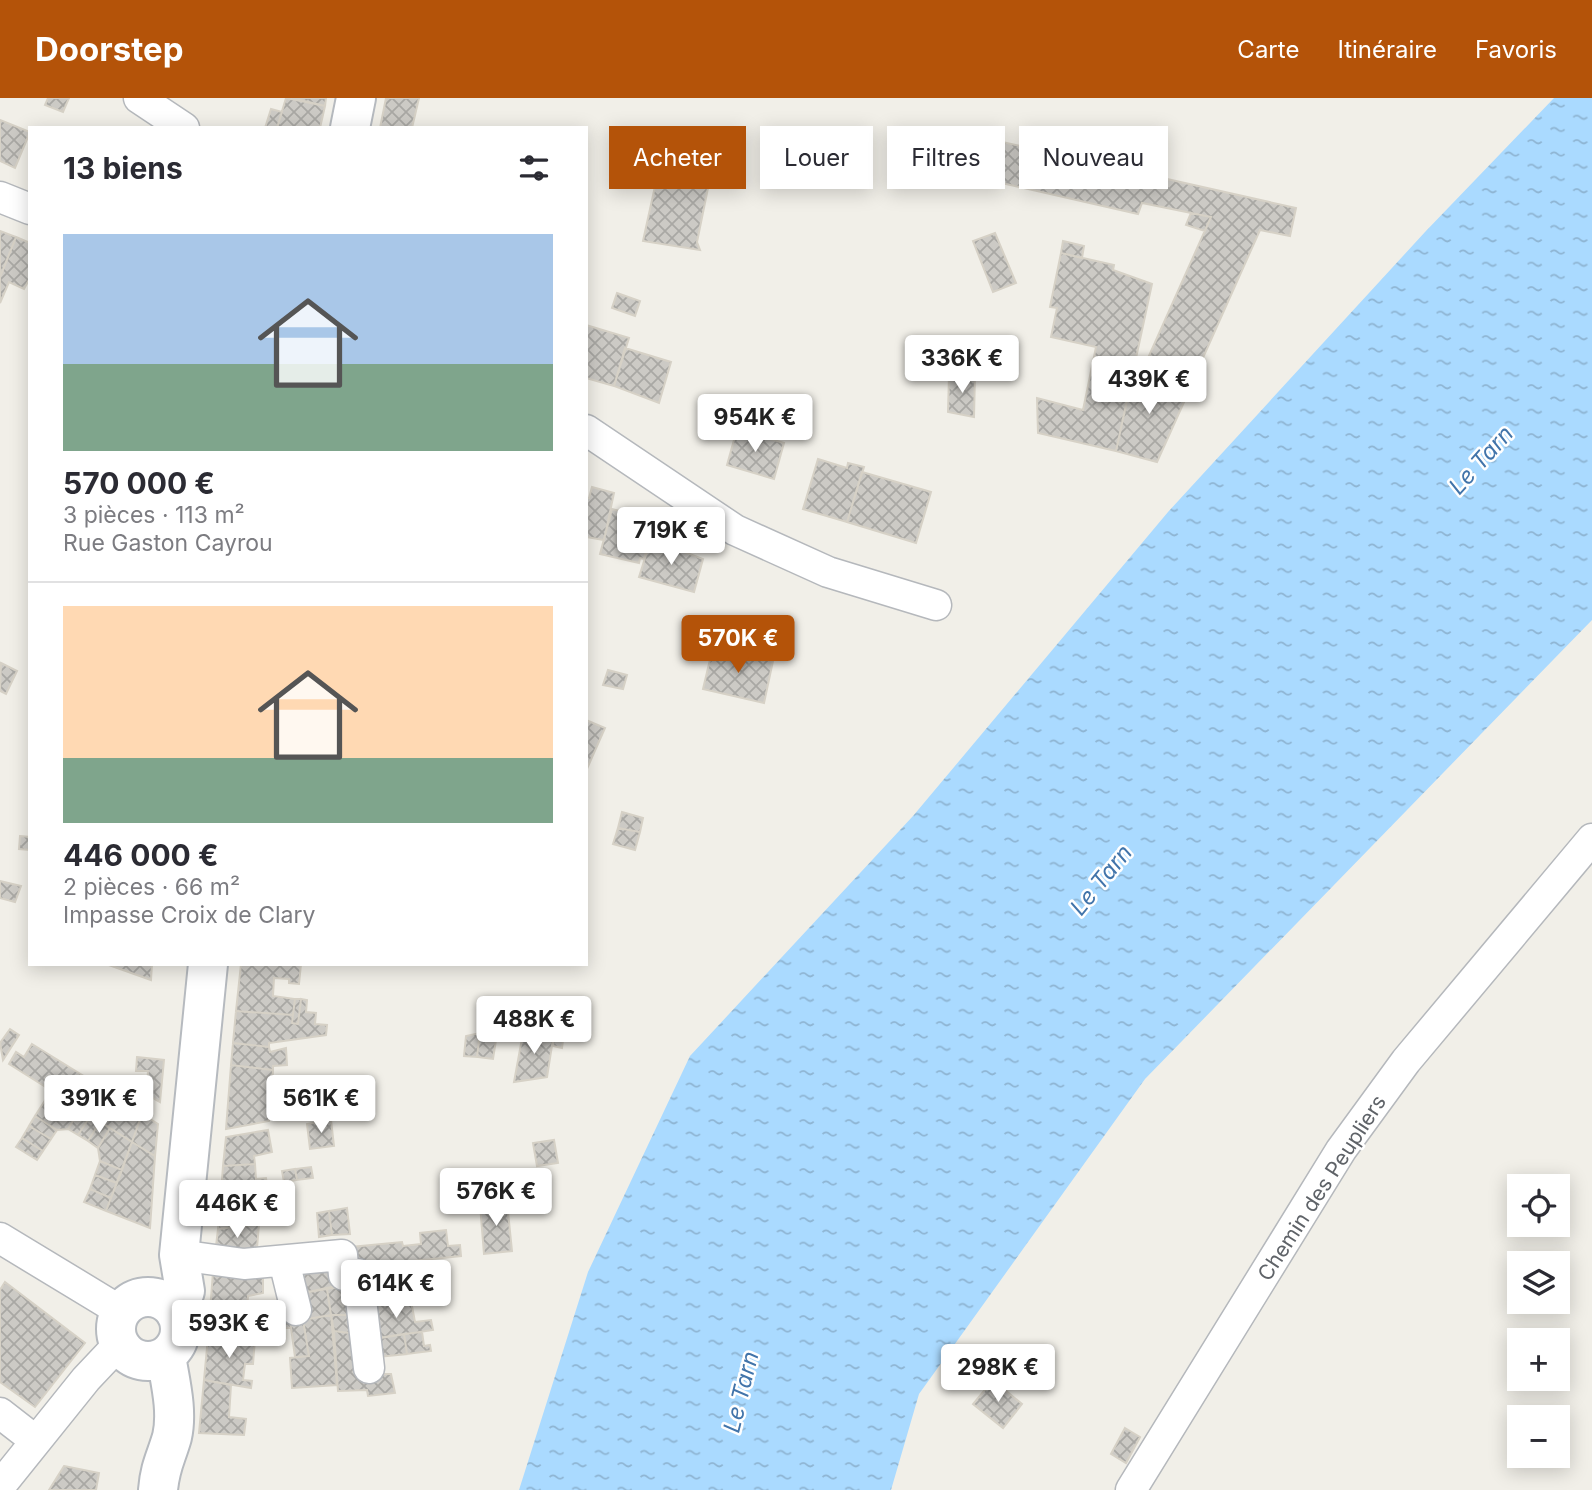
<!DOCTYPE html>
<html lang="fr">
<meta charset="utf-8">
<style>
body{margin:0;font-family:Inter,sans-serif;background:#f2f2f3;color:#2b2b33;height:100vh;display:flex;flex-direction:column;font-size:26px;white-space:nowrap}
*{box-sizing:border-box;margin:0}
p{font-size:23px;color:#7c7c81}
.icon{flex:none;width:38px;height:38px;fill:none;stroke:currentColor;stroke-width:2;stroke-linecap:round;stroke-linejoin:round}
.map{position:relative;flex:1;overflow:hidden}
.panel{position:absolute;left:28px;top:28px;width:560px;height:840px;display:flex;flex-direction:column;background:#fff;border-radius:0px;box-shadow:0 4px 18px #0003}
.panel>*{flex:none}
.top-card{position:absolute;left:609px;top:28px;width:665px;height:63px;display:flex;gap:14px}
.controls{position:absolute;left:1507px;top:1076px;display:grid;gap:14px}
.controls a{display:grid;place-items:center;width:63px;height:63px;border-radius:0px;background:#fff;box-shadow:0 4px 18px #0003;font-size:35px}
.price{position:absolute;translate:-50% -60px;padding:0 16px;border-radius:7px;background:#fff;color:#222;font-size:23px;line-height:46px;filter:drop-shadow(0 2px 4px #0008)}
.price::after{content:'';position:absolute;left:50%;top:42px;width:21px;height:16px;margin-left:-10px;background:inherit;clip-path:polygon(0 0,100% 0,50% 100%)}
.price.active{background:#b45309;color:#fff}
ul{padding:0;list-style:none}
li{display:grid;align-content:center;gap:14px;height:371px;padding:0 35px}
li+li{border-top:2px solid #e1e1e2}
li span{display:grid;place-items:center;height:217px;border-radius:0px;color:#555}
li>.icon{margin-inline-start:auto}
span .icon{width:126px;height:126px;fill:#fffc;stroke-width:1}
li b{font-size:30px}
h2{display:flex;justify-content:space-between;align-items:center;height:84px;padding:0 35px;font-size:30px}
.pill{padding:0 24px;border-radius:0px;background:#fff;box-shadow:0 4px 18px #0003;font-size:24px;line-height:63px}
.pill.active{background:#b45309;color:#fff}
header{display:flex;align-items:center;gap:42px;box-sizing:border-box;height:98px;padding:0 35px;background:#b45309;color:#fff}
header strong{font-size:33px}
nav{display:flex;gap:38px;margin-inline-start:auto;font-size:24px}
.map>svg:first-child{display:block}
.water{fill:url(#water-ripples)}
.building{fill:url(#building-cross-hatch);stroke:#d6d1c6;stroke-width:2}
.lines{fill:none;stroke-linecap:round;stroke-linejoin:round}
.street-casing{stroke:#b5b8bc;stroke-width:33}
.secondary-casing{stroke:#b6babf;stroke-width:42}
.street{stroke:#fff;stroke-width:30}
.secondary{stroke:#fff;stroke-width:38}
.labels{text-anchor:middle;stroke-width:5;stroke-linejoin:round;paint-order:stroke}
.street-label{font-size:21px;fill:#5f6368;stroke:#fff}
.water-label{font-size:23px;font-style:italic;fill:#4174aa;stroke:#fff}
</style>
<header>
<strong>Doorstep</strong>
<nav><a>Carte</a><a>Itinéraire</a><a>Favoris</a></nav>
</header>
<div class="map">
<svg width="1592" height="1392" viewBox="0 0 1592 1392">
<defs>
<pattern id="water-ripples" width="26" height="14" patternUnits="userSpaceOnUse" patternTransform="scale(1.75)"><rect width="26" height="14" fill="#aadaff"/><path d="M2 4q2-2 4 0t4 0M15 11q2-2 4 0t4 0" fill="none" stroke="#8eb4d2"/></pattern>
<pattern id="building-cross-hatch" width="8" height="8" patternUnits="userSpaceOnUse" patternTransform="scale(1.75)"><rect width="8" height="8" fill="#cccac5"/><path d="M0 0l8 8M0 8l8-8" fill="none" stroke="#a9a8a4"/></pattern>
</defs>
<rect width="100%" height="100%" fill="#f1efe8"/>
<path class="water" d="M1554,0H1592V522L1145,981L919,1296L891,1392H519L588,1174L690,958L913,718L1168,414L1425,134Z"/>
<path class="building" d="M48,0H69L63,14L45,7Z
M286,0L325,8L320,30H277Z
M292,0H326L325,8Z
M386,0H419L412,30H380Z
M271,11L282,14L277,30H265Z
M0,22L30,34L15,70L0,63Z
M967,36L1296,110L1290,138L1260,132L1194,280L1148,260L1211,119L1142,105L1138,116L988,82L989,75L960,68Z
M934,57L948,61L945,72L931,69Z
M659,70L715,84L708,90L697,144L700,152L643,143Z
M1191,115L1211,119L1205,133L1186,127Z
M0,133L16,139L1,177H0Z
M995,135L1016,185L993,194L973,143Z
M16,139L30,145V180L24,191L9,184L0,205V179Z
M1063,143L1084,148L1082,160L1061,155Z
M1061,155L1114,167L1113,172L1152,186L1116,353L1038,335L1037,300L1083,312L1096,249L1051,239L1057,210L1050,209Z
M617,195L640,203L635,218L612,210Z
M586,227L629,240L614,288L586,280Z
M625,250L671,264L659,305L614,288Z
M1134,271L1189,293L1157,364L1116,353Z
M949,277H975L974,319L948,314Z
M1194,280L1204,284L1198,296L1189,293Z
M737,331L784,345L774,381L727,367Z
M818,361L847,370L848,365L864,369L847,424L803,411Z
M862,374L931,394L916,445L847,424Z
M592,389L614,395L604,442L586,439V400H589Z
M612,411L654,422L644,461L640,460L639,465L600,456Z
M651,441L703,461L694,494L639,479Z
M713,549L773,563L764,605L703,591Z
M1,565L17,573L6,596L0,593Z
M608,572L627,577L623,591L603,587Z
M586,622L605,630L586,673Z
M622,714L643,720L640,734L618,730Z
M618,730L640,734L635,752L613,746Z
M20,738L30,739V752L19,751Z
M0,783L21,788L15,804L0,800Z
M106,866H152L151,882Z
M241,866H301L299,886L289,885V881L274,880L273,898L295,901L293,917L236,913Z
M295,901H301L298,926L292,925Z
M301,901L307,902L306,914L316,915L315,926L327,927L326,937L269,945V949L233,945L236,913L293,917L292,925L298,926Z
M556,926L565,927L562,950L553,948Z
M10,931L19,937L3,962L0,945Z
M480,935L497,936L493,961L477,959Z
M480,935L477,959L464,958L466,938Z
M523,935H554L547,979L514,984Z
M233,945L269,949L270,954L286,950L287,967L273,968V972L231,967Z
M32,946L87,980L71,1005L9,966L16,954L24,959Z
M137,959L164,962L160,1004L146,996L148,973H136Z
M231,967L273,972L272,989L278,990L277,1008L271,1010L269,1023L226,1031Z
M87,980L142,1016L132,1044L71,1005Z
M51,993L80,1011L68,1031L57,1032L35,1018Z
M80,1011L91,1017L78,1037L68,1031Z
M142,1016L158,1026L155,1058L132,1044Z
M91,1017L100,1024L88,1043L78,1037Z
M35,1018L57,1032L51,1041L29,1028Z
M331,1022L334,1048L310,1051L307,1026Z
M100,1024L110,1030L98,1050L88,1043Z
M29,1028L51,1041L43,1053L22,1040Z
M110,1030L132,1044L122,1072L100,1063L98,1050Z
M268,1032L272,1054L254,1058L255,1066L223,1068L226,1039Z
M22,1040L43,1053L37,1062L16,1049Z
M554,1042L558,1065L537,1068L533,1045Z
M132,1044L155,1058L150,1130L106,1113Z
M100,1063L122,1072L117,1085L95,1077Z
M255,1066L256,1081L266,1080L267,1087L221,1095L223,1068Z
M311,1069L313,1080L297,1082L295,1071Z
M295,1071L297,1082L284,1084L282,1073Z
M95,1077L117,1085L111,1100L90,1091Z
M260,1088L259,1126L218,1131L221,1095Z
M90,1091L111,1100L106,1113L84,1104Z
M507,1104L512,1153L484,1156L480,1107Z
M347,1110L350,1136L332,1137L329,1113Z
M329,1113L332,1137L319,1139L317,1115Z
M259,1126L257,1150H241L242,1158L215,1157L218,1131Z
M446,1132L448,1148L460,1147L461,1158L354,1169L351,1149L402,1144L403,1148L421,1146L420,1135Z
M406,1163L408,1183L366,1188L364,1168Z
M332,1166L336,1188L303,1195L292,1170Z
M213,1174L263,1175V1195L248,1198L245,1241L208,1239Z
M430,1181L433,1200L369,1208L366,1188Z
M5,1184L85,1245L35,1309L0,1284V1192Z
M351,1187L355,1217H331L327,1191Z
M327,1191L331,1217L307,1221L303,1195Z
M411,1203L415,1224L431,1222L433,1232L373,1241L369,1208Z
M288,1211L291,1230H272L271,1212Z
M331,1217H355L358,1236L334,1233Z
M331,1217L337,1287L292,1290L290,1260L309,1258L303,1222Z
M303,1222L309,1258L295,1259L290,1223Z
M334,1233L358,1236L375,1276H391L395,1295L368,1298L367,1292L338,1293Z
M422,1234L424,1248L430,1247L431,1253L407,1256L404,1236Z
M404,1236L407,1256L378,1259V1240Z
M208,1239L255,1241L253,1266H245L243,1282L252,1283L251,1290L204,1282Z
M204,1282L231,1287L229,1319L246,1321L244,1337L199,1335Z
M993,1282L1022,1306L1003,1330L973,1306Z
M1125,1330L1140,1339L1126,1365L1111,1356Z
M64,1368L99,1375L96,1392H49Z"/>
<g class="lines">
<g class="street-casing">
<path id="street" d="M139,0L184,30
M0,99L30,111
M586,332L735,432L828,474L936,507
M0,1140L122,1214
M179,1157L244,1166L342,1157L344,1177L358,1176L369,1270
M284,1163L296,1212
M0,1315L36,1343
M0,1388L86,1281L120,1245
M1131,1392L1341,1052L1406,963L1592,741"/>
</g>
<g class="secondary-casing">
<path id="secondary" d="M350,30L356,0
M116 1231a32 32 0 1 1 64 0a32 32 0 1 1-64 0Z
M176,1216L185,1193L179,1157L208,866
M158,1392C160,1368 166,1360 172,1339C178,1313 170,1283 166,1258"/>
</g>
<use href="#street" class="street"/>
<use href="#secondary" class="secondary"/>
</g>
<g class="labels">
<g class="street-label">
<text transform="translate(1322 1090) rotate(-57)" y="7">Chemin des Peupliers</text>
</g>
<g class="water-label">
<text transform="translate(1481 362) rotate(-48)" y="8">Le Tarn</text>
<text transform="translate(1101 782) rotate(-51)" y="8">Le Tarn</text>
<text transform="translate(741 1294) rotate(-76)" y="8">Le Tarn</text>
</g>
</g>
</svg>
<div class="controls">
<a><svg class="icon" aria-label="locate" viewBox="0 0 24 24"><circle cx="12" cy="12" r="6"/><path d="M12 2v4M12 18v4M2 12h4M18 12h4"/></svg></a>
<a><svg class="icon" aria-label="layers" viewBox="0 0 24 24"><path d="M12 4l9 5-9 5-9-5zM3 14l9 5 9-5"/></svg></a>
<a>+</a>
<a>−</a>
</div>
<b class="price" style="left:962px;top:297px">336K €</b>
<b class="price" style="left:1149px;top:318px">439K €</b>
<b class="price" style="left:755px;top:356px">954K €</b>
<b class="price" style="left:671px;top:469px">719K €</b>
<b class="price active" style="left:738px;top:577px">570K €</b>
<b class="price" style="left:534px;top:958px">488K €</b>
<b class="price" style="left:99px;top:1037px">391K €</b>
<b class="price" style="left:321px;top:1037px">561K €</b>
<b class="price" style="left:496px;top:1130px">576K €</b>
<b class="price" style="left:237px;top:1142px">446K €</b>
<b class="price" style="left:396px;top:1222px">614K €</b>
<b class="price" style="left:229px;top:1262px">593K €</b>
<b class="price" style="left:998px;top:1306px">298K €</b>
<div class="top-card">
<a class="pill active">Acheter</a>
<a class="pill">Louer</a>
<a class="pill">Filtres</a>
<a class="pill">Nouveau</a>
</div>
<section class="panel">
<h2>13 biens<svg class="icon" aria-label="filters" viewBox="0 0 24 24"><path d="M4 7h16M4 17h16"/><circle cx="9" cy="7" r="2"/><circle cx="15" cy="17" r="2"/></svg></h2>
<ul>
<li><span style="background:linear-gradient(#a9c7e8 60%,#7fa58c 0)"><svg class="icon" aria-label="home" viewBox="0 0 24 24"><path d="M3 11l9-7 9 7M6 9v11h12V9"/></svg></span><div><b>570 000 €</b><p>3 pièces · 113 m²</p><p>Rue Gaston Cayrou</p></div></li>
<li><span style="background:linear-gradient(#ffd9b3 70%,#7fa58c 0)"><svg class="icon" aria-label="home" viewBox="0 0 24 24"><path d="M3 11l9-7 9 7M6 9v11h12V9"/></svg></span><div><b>446 000 €</b><p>2 pièces · 66 m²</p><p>Impasse Croix de Clary</p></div></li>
</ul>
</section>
</div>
